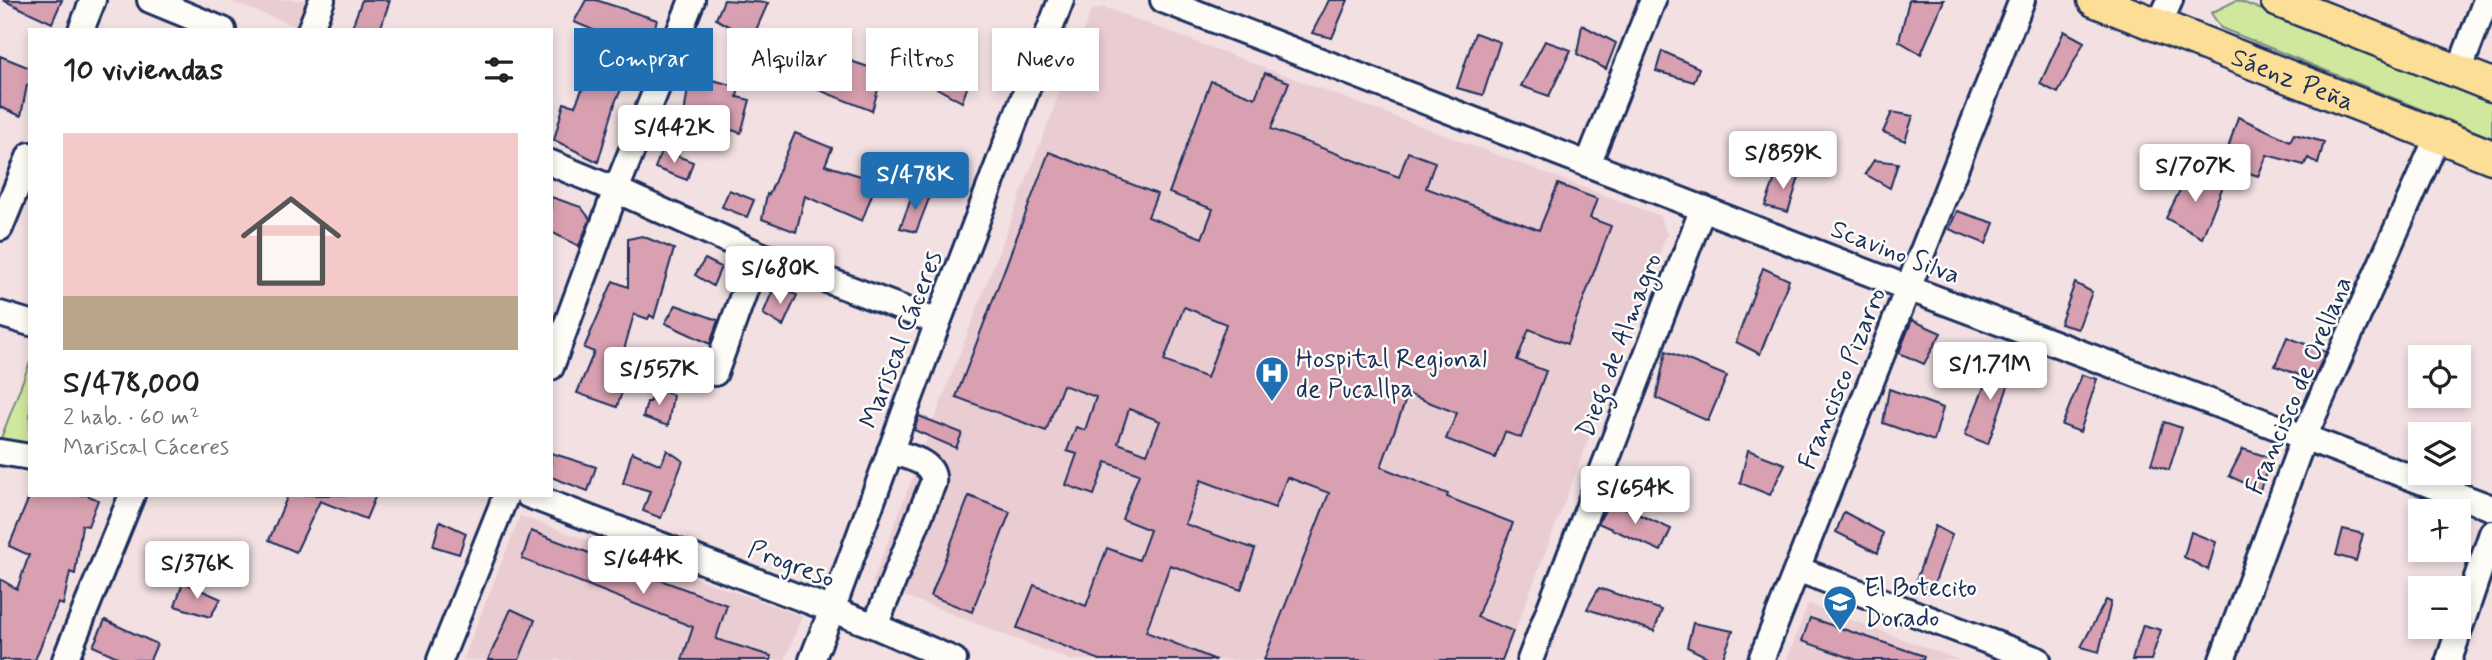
<!DOCTYPE html>
<html lang="es">
<meta charset="utf-8">
<style>
body{margin:0;font-family:Mynerve,sans-serif;background:#f2f2f2;color:#222;height:100vh;display:flex;flex-direction:column;font-size:26px;white-space:nowrap}
*{box-sizing:border-box;margin:0}
p{font-size:23px;color:#767676}
.icon{flex:none;width:38px;height:38px;fill:none;stroke:currentColor;stroke-width:2;stroke-linecap:round;stroke-linejoin:round}
.map{position:relative;flex:1;overflow:hidden}
.sheet{position:absolute;left:28px;top:28px;width:525px;height:469px;display:flex;flex-direction:column;background:#fff;border-radius:0px;box-shadow:0 4px 10px #0003}
.sheet>*{flex:none}
.guide{position:absolute;left:574px;top:28px;width:665px;height:63px;display:flex;gap:14px}
.controls{position:absolute;left:2408px;top:345px;display:grid;gap:14px}
.controls a{display:grid;place-items:center;width:63px;height:63px;border-radius:0px;background:#fff;box-shadow:0 4px 10px #0003;font-size:35px}
.price{position:absolute;translate:-50% -60px;padding:0 16px;border-radius:7px;background:#fff;color:#222;font-size:23px;line-height:46px;filter:drop-shadow(0 2px 4px #0008)}
.price::after{content:'';position:absolute;left:50%;top:42px;width:21px;height:16px;margin-left:-10px;background:inherit;clip-path:polygon(0 0,100% 0,50% 100%)}
.price.on{background:#1f6fb2;color:#fff}
ul{padding:0;list-style:none}
li{display:grid;align-content:center;gap:14px;height:371px;padding:0 35px}
li span{display:grid;place-items:center;height:217px;border-radius:0px;color:#555}
li>.icon{margin-inline-start:auto}
span .icon{width:126px;height:126px;fill:#fffc;stroke-width:1}
li b{font-size:30px}
h2{display:flex;justify-content:space-between;align-items:center;height:84px;padding:0 35px;font-size:30px}
.pill{padding:0 24px;border-radius:0px;background:#fff;box-shadow:0 4px 10px #0003;font-size:24px;line-height:63px}
.pill.on{background:#1f6fb2;color:#fff}
.map>svg:first-child{display:block}
.built{fill:#eacdd3}
.green{fill:#d0e89d;stroke:#768c7e;stroke-width:2}
.building{fill:#d8a0b0;stroke:#1b2f5e;stroke-width:2;fill-rule:evenodd}
.lines{fill:none;stroke-linecap:round;stroke-linejoin:round}
.minor-casing{stroke:#1b2f5e;stroke-width:30}
.major-casing{stroke:#1b2f5e;stroke-width:37}
.minor{stroke:#fdfcf7;stroke-width:24}
.major{stroke:#fcde96;stroke-width:32}
.labels{text-anchor:middle;stroke-width:5;stroke-linejoin:round;paint-order:stroke}
.street-label{font-size:26px;fill:#1b2f5e;stroke:#fdfcf7}
.poi-label{font-size:26px;fill:#1b2f5e;stroke:#fdfcf7;text-anchor:start}
</style>
<div class="map">
<svg width="2492" height="660" viewBox="0 0 2492 660">
<rect width="100%" height="100%" fill="#f2e0e2"/>
<filter id="ink" filterUnits="userSpaceOnUse"><feTurbulence type="fractalNoise" baseFrequency=".0143" numOctaves="2"/><feDisplacementMap in="SourceGraphic" scale="14" xChannelSelector="R" yChannelSelector="G"/><feConvolveMatrix kernelMatrix="1 2 1 2 8 2 1 2 1" color-interpolation-filters="sRGB"/></filter>
<g filter="url(#ink)">
<path class="built" d="M226,0H308L299,27Z
M1103,7L1660,216L1667,234L1504,660H1070L872,583L1091,11Z
M520,516L802,616L785,660H463Z
M1808,604L1959,660H1787Z"/>
<path class="green" d="M2237,0L2492,102V138L2221,28L2211,13Z
M30,362V444L0,441Z"/>
<path class="building" d="M3,0H62L52,23Z
M362,0H390L380,30H351Z
M586,0H596L657,20L647,54L649,55L639,83L627,78L616,100L598,162L554,140L564,103L575,106L585,83L589,84L603,34L574,22Z
M724,0L768,3L752,39L716,19Z
M1329,0H1348L1332,38L1312,33Z
M1909,0H1944L1921,54L1899,41Z
M1582,25L1616,43L1606,69L1577,54Z
M2064,31L2084,42L2058,93L2040,84Z
M1475,33L1500,42L1483,95L1457,88Z
M1545,41L1571,50L1549,96L1521,86Z
M1662,51L1699,68L1694,82L1656,71Z
M833,55L883,72L872,111L816,89L823,62Z
M0,56L30,68V86L27,85L21,116L0,107Z
M940,71L968,85L962,102L935,87Z
M1265,73L1289,82L1271,129L1399,177L1408,152L1435,162L1426,188L1539,230L1558,184L1597,199L1590,218L1611,226L1567,344L1529,329L1517,360L1546,371L1521,438L1505,432L1495,458L1446,439L1457,413L1408,394L1381,467L1448,494L1447,497L1513,523L1477,617L1513,631L1502,660H1264L1329,493L1287,477L1275,508L1201,480L1185,524L1255,549L1241,590L1170,565L1146,632L1216,660H1100L1017,628L1034,585L1086,606L1107,548L1139,560L1150,530L1122,519L1139,474L1106,462L1094,495L1066,485L1077,454L1067,451L1076,427L1085,430L1096,397L1063,385L1046,431L956,397L1049,152L1157,194L1148,217L1202,238L1213,209L1169,193L1211,81L1255,98ZM1184,307L1226,324L1207,378L1164,361ZM1129,409L1160,421L1147,454L1118,443Z
M690,74L739,87L737,97L750,100L741,133L684,115Z
M1892,112L1913,116L1905,141L1883,132Z
M2238,117L2290,141L2294,134L2324,142L2318,164L2308,158L2304,165L2267,155L2258,176L2223,164Z
M795,133L832,148L825,165L877,181L862,221L805,196L796,232L762,219L767,194L769,195Z
M662,150L693,162L687,180L655,168Z
M1874,160L1898,163L1890,188L1865,174Z
M1778,170L1800,174L1788,212L1765,206Z
M2189,172L2223,186L2202,238L2166,218Z
M729,190L754,200L747,217L722,207Z
M914,191L930,196L916,232L900,228Z
M551,197L581,207L590,219L579,246L551,232Z
M1957,211L1994,223L1986,244L1949,229Z
M642,236L674,249L654,318L650,315L648,319L634,314L613,389L622,392L617,407L577,393L594,352L584,348L613,281L628,287V239Z
M705,259L721,267L713,286L695,275Z
M1763,268L1789,280L1760,354L1736,342Z
M2075,283L2092,292L2078,329L2060,324Z
M774,287L797,295L783,326L763,314Z
M676,305L718,320L710,344L665,323Z
M1912,320L1941,333L1924,364L1899,353Z
M2287,337L2326,352L2313,380L2275,366Z
M1666,351L1727,376L1708,421L1656,398Z
M1996,357L2014,369L1988,444L1965,435Z
M2082,375L2097,379L2080,432L2062,425Z
M653,387L673,395L668,426L643,417L647,402H650Z
M1889,389L1943,408L1934,441L1883,423Z
M919,416L962,433L956,448L914,430Z
M2164,422L2182,428L2169,470L2151,464Z
M2243,449L2271,458L2260,490L2229,476Z
M667,450L683,461L661,518L643,511L650,491L623,483L632,452L661,465Z
M1748,450L1785,464L1770,495L1740,483Z
M551,453L596,467L588,491L551,477Z
M30,495H87L98,500L88,526L82,525L75,574L70,572L63,605L58,603L35,660H0V579L17,589L29,555L9,546Z
M288,495H376L366,519L320,501L296,552L269,540Z
M969,496L1010,512L972,612L931,596Z
M1610,501L1671,529L1661,551L1598,523Z
M1844,512L1883,533L1878,553L1836,532Z
M440,521L466,533L459,554L433,546Z
M1935,526L1952,535L1931,593L1913,589Z
M2343,529L2363,534L2356,561L2336,555Z
M531,531L727,605L716,639L771,656V660H682L693,627L522,559Z
M2191,532L2216,542L2208,570L2184,557Z
M183,582L221,599L210,617L175,606Z
M1599,588L1662,610L1654,631L1587,609Z
M2106,600L2111,602L2099,652L2081,647Z
M511,609L535,620L519,660H488Z
M1810,618L1924,656L1923,660H1857L1802,641Z
M105,620L157,644L150,660H124L93,646Z
M1693,623L1733,631L1722,660H1713L1687,647Z
M2143,625L2161,630L2151,660H2132Z"/>
<g class="lines">
<g class="minor-casing">
<path id="minor" d="M150,0L223,30
M1163,0L1908,288L2492,508
M2159,25L2170,0
M81,30L93,0
M310,30L322,0
M2459,71L2486,0
M551,163L616,190L758,254L938,322
M1588,164L1653,0
M0,228L30,155
M0,314L30,323
M551,367L616,190L692,0
M715,373L758,254
M0,452L30,457
M528,495L875,626L954,660
M1797,569L2038,660
M875,626L933,483C936,461 907,457 890,451
M65,660L132,495
M440,660L506,495
M812,660L832,610L938,322L1061,0
M1530,660L1703,208
M1761,660L2022,0
M2222,660L2304,437L2438,136
M2449,660L2492,533"/>
</g>
<g class="major-casing">
<g id="major">
<path id="s1" d="M2094,0L2492,157"/>
<path d="M2277,0L2492,85"/>
</g>
</g>
<use href="#minor" class="minor"/>
<use href="#major" class="major"/>
</g>
</g>
<defs>
<g id="hospital-pin" transform="scale(1.75)"><path d="M0 17L-7.5 6A9.5 9.5 0 1 1 7.5 6Z" fill="#1f6fb2" stroke="#fdfcf7"/><path d="M-5-5h3v3.5h4V-5h3V5h-3V1.5h-4V5h-3Z" fill="#fff"/></g>
<g id="school-pin" transform="scale(1.75)"><path d="M0 17L-7.5 6A9.5 9.5 0 1 1 7.5 6Z" fill="#1f6fb2" stroke="#fdfcf7"/><path d="M0-5L7-2L0 1L-7-2ZM-4 1L0 2.5L4 1V4Q0 6-4 4Z" fill="#fff"/></g>
</defs>
<g fill-rule="evenodd">
<use href="#hospital-pin" x="1272" y="373"/>
<use href="#school-pin" x="1840" y="602"/>
</g>
<g class="labels">
<g class="street-label">
<text dy="9" stroke="none"><textPath href="#s1" startOffset="214">Sáenz Peña</textPath></text>
<text transform="translate(1896 251) rotate(21)" y="9">Scavino Silva</text>
<text transform="translate(900 339) rotate(-69)" y="9">Mariscal Cáceres</text>
<text transform="translate(1618 345) rotate(-69)" y="9">Diego de Almagro</text>
<text transform="translate(1841 378) rotate(-68)" y="9">Francisco Pizarro</text>
<text transform="translate(2298 385) rotate(-67)" y="9">Francisco de Orellana</text>
<text transform="translate(792 563) rotate(21)" y="9">Progreso</text>
</g>
<g class="poi-label">
<text x="1296" y="367">Hospital Regional<tspan x="1296" dy="30">de Pucallpa</tspan></text>
<text x="1864" y="596">El Botecito<tspan x="1864" dy="30">Dorado</tspan></text>
</g>
</g>
</svg>
<div class="controls">
<a><svg class="icon" aria-label="locate" viewBox="0 0 24 24"><circle cx="12" cy="12" r="6"/><path d="M12 2v4M12 18v4M2 12h4M18 12h4"/></svg></a>
<a><svg class="icon" aria-label="layers" viewBox="0 0 24 24"><path d="M12 4l9 5-9 5-9-5zM3 14l9 5 9-5"/></svg></a>
<a>+</a>
<a>−</a>
</div>
<b class="price" style="left:674px;top:165px">S/442K</b>
<b class="price" style="left:1783px;top:191px">S/859K</b>
<b class="price" style="left:2195px;top:204px">S/707K</b>
<b class="price on" style="left:915px;top:212px">S/478K</b>
<b class="price" style="left:780px;top:306px">S/680K</b>
<b class="price" style="left:1990px;top:402px">S/1.71M</b>
<b class="price" style="left:659px;top:407px">S/557K</b>
<b class="price" style="left:1635px;top:526px">S/654K</b>
<b class="price" style="left:643px;top:596px">S/644K</b>
<b class="price" style="left:197px;top:601px">S/376K</b>
<div class="guide">
<a class="pill on">Comprar</a>
<a class="pill">Alquilar</a>
<a class="pill">Filtros</a>
<a class="pill">Nuevo</a>
</div>
<section class="sheet">
<h2>10 viviendas<svg class="icon" aria-label="filters" viewBox="0 0 24 24"><path d="M4 7h16M4 17h16"/><circle cx="9" cy="7" r="2"/><circle cx="15" cy="17" r="2"/></svg></h2>
<ul>
<li><span style="background:linear-gradient(#f6c9c9 75%,#b9a48a 0)"><svg class="icon" aria-label="home" viewBox="0 0 24 24"><path d="M3 11l9-7 9 7M6 9v11h12V9"/></svg></span><div><b>S/478,000</b><p>2 hab. · 60 m²</p><p>Mariscal Cáceres</p></div></li>
</ul>
</section>
</div>
